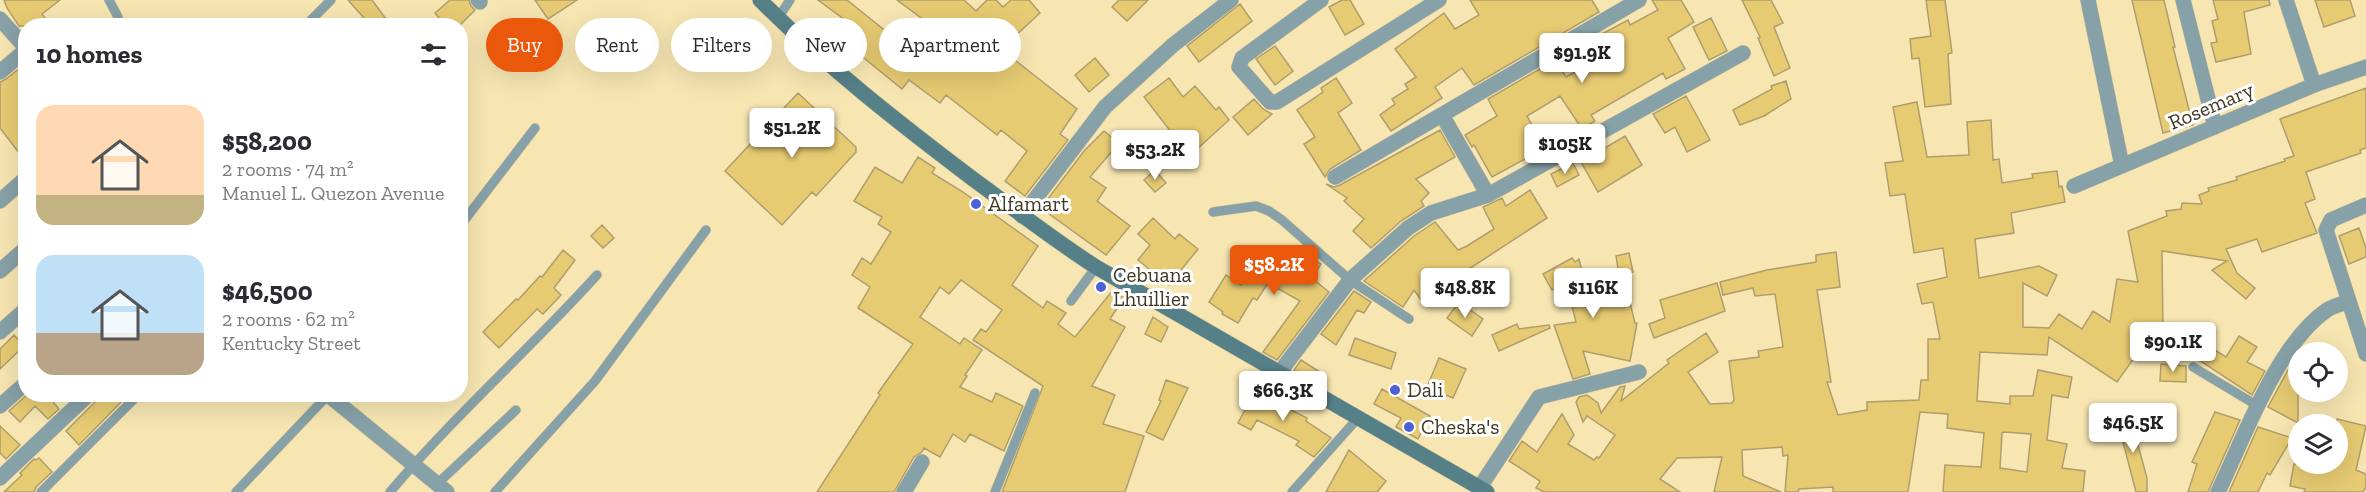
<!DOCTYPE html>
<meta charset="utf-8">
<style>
body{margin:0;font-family:"Zilla Slab",serif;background:#f7f7f7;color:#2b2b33;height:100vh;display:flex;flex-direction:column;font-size:22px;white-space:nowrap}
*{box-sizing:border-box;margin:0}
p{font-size:20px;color:#7c7c81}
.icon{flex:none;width:33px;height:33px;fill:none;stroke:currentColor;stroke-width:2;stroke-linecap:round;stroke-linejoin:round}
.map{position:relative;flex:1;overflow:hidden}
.panel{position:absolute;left:18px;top:18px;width:450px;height:384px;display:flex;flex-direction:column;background:#fff;border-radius:24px;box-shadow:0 6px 24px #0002}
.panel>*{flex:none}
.top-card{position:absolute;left:486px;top:18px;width:570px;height:54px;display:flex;gap:12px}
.buttons{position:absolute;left:2288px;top:342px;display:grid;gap:12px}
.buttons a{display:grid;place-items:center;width:60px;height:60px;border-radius:50%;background:#fff;box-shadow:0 6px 24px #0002;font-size:30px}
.price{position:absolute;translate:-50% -51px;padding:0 14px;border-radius:6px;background:#fff;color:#222;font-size:20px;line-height:39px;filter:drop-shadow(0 2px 3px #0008)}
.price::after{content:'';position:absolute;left:50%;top:36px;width:18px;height:14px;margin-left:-9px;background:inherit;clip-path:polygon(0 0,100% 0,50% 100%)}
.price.on{background:#ea580c;color:#fff}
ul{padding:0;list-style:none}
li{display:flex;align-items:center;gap:18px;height:150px;padding:0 18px}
li span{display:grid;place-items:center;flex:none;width:168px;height:120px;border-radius:18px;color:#555}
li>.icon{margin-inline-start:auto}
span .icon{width:72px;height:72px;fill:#fffc;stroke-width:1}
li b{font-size:26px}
h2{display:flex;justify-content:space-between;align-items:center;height:72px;padding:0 18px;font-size:26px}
.pill{padding:0 21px;border-radius:27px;background:#fff;box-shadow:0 6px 24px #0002;font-size:21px;line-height:54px}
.pill.on{background:#ea580c;color:#fff}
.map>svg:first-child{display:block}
.building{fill:#e7cb73;stroke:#af9e6d;stroke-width:1.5;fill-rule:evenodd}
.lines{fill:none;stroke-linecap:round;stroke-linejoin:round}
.lane-casing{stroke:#d2c395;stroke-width:10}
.street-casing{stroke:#d2c395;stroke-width:16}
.secondary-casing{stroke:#d2c395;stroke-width:16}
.lane{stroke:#86a1a7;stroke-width:9}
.street{stroke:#86a1a7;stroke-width:15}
.secondary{stroke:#568088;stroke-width:15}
.poi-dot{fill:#4d61d6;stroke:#fff;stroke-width:2}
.labels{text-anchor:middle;stroke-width:6;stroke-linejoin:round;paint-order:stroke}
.street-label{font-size:21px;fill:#3f3823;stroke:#fff}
.poi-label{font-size:21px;fill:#3f3823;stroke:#fff;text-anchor:start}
</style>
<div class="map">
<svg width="2366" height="492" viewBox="0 0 2366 492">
<rect width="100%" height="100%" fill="#f7e6b2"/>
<path class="building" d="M4,0H60L42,14L52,26H19L7,8Z
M348,0H372L386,19L378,26H371Z
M450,0H469L471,6L475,10L459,26H446L435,13Z
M535,0H577L548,19Z
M818,0H847L929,66L948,38L897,0H964L976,11L987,0H996L1003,7L1011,0H1029L1040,13L1001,49L1077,109L1060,134L1068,140L1025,196L1005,181L1027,151L1001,130L997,135L946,95L940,103L909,80L902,89L838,37L849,23Z
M1119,0H1148L1127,21L1112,7Z
M1342,0H1350L1364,24L1345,35L1329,7Z
M1470,0H1592L1599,12L1474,85L1462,68L1435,87L1442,98L1391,131L1380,115L1395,104L1392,99L1408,89L1405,84L1416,77L1395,49L1444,13L1455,29L1479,15Z
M1652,0H1681L1694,22L1668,38L1685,69L1666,79L1663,73L1591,115L1595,121L1582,129L1560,96L1527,116L1545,148L1492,177L1474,145L1472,147L1465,135L1497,116L1488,99L1555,60L1566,77L1588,65L1579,46L1628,20L1630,25L1658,10Z
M1742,0H1771L1783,23L1774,27L1790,68L1774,76L1758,38L1760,37Z
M1926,0H1945L1952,53L1948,54L1951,104L1925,107L1919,58L1912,59L1910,39L1931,36Z
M2132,0H2164L2175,47H2173L2193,125L2163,133Z
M2213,0H2269L2270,5L2244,12L2251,54L2216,62L2211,43L2217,42L2212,21L2218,19Z
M2315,0H2350L2355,16L2324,27Z
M1240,4L1252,21L1199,62L1187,46Z
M1711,18L1727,51L1709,60L1693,27Z
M1275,46L1293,71L1275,85L1256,59Z
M1095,58L1109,75L1089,92L1075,75Z
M26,63V162L0,128V82L6,79Z
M1169,78L1183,97L1195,86L1216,110L1219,107L1229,120L1197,149L1181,131L1175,137L1144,97Z
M1336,78L1352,103L1338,113L1361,150L1330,169L1325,177L1304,144L1315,137L1297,110L1323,92L1321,88Z
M1786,81L1791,99L1764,116L1740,125L1733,110L1772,89L1771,86Z
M2366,88V148L2360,150L2361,153L2306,172L2315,199L2305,203L2317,233L2262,252L2257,239L2226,249L2237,273L2255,288L2246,299L2212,270L2227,261L2162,251L2163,331H2155L2153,352L2139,351L2117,382L2049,337L2047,355L1980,352L1977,401L2010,404V396H2033L2038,370L2072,377L2068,398L2052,395L2047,440L2067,444L2062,468L2085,471L2083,492H1943L1945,465L1981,467L1984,433L1947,428L1948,414L1920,412L1908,492H1833V487L1799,489L1798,492H1785L1788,455L1783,456L1782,447L1742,450L1743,476L1781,492H1714L1722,457L1677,458L1660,479L1680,492H1544L1536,488L1540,481L1509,461L1522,441L1537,452L1562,414L1574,435L1568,444L1594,460L1597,457L1599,458L1615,435L1587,416L1583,422L1576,402L1579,397L1587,395L1598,403L1601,413L1620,387L1625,386L1621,401L1669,363L1667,360L1706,333L1718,352L1688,372L1710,404L1732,403L1734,400L1729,361L1759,357L1758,351L1783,347L1775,294L1755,296L1753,288L1723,295L1720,282L1767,270L1816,262V255L1836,252L1840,287L1817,290L1831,382H1827L1838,415L1867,410V402L1919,400L1921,380H1928V339H1940L1933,302L1922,304L1917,284L1947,277L1943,248L1914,253L1905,194L1890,196L1885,163L1903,161L1893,107L1917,102L1927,157L1969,155L1967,122L1991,120L1993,160L1999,159L2002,183L2033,178L2032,174L2057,171L2059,187L2062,186L2065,202L2011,213L2014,233L1975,239L1979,278L2039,266L2057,275L2047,296L2023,283V327L2049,328L2059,314L2082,329L2093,311L2110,322L2117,279L2138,282L2128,231L2167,216L2166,211L2181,209L2182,203L2202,204L2199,195L2209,191L2208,188L2237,180L2236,177L2285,161L2284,159L2294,156L2280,119ZM2004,432L2031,434L2027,472L2000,468L2002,433Z
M798,93L856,147V152L816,196L812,192L782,225L725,171Z
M1686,96L1710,140L1687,152L1675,127L1665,133L1653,114Z
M1254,99L1263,109L1272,114L1248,135L1233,117Z
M1440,130L1455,157L1416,179L1429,193L1421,201L1424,206L1401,221L1371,248L1353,231L1364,219L1344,201L1347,198L1326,184L1334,187L1340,185Z
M1104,131L1119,143L1090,177L1106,188L1097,201L1130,226L1106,255L1041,208L1084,151Z
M1625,136L1642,165L1598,192L1581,162Z
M918,157L935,168L932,173L963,192L1038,246L1012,285L1043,308L1047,301L1066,313L1058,324L1075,337L1113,290L1124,298L1110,319L1125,327L1092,386L1115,395L1103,424L1144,436L1125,492H1002L1043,386L973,340L981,329L986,332L1002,310L961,280L949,294L940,287L920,317L960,344L964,338L982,350L965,375L967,376L960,387L992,402L996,393L1023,406L1004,451L970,434L965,442L953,434L940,457L924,448L922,452L914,457L894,492H817L880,395L878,393L913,344L858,308L870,287L852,275L862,258L871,264L891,232L878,224L882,217L854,201L875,167L902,183Z
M1573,163L1579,175L1557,187L1551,174Z
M1155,170L1166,183L1155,192L1144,180Z
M1530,190L1547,218L1449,282L1451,285L1424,304L1414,290L1403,307L1364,281L1414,236L1435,222L1458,250L1467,246L1494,229L1483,207L1502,198L1506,206Z
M1153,218L1175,239L1179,234L1198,249L1169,285L1138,260L1150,245L1138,234Z
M602,225L614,238L603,248L591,236Z
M2359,228L2366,248V257L2349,264L2339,236Z
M563,250L575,260L554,288L561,295L543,314L537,309L499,348L483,332L516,299L518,300L540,276L542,277Z
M1264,250L1299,271L1308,257L1321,264L1312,278L1329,292L1277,360L1263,352L1300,301L1268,283L1257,300L1253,298L1238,323L1222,314L1223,312L1209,302L1226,275L1241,285Z
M1629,253L1633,272L1619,275L1616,256Z
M1572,258L1575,262L1579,259L1587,292L1625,282L1635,323H1637L1630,361L1583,351L1590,374L1573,379L1554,325L1576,322L1566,282L1552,290L1543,274Z
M1717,283L1725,311L1654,338L1649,324L1665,318L1660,300Z
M1354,291L1371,302L1364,313L1357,310L1336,345L1321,334Z
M1459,302L1483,319L1472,336L1447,318Z
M1153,317L1168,327L1161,342L1145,334Z
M1517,324L1519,329L1549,325L1550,328L1499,351L1492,335Z
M14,335L24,346L0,369V349Z
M2239,336L2257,347L2247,362L2265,371L2252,395L2196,358L2205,344L2226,357Z
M1355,338L1396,353L1391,369L1349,355Z
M1439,358L1466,369L1453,398L1427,387Z
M1301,360L1320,372L1314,381L1294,370Z
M2161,364L2186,366V382L2160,381Z
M2289,368L2298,374V423L2268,407Z
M1166,380L1188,388L1163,440L1146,432L1161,401L1159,400Z
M1257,387L1270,394L1268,398L1307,418L1306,421L1331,438L1314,457L1296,445L1299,441L1257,420L1251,430L1238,423Z
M1382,389L1430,416L1418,439L1396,427L1401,418L1374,404Z
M28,394H46L59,409L48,419L35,406L20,422L9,411Z
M103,394H129L79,445L66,431Z
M2215,412L2240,420L2208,492H2188L2197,464L2192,462Z
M2130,416L2147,478V492H2136L2117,419Z
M2337,419L2366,426L2356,470L2366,474V487L2363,492H2304L2305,489L2290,486L2294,464H2337Z
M0,426L20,445L6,459L0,453Z
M2258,427L2292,438L2270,475L2267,473L2258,492H2229Z
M1349,450L1386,481L1377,492H1326Z
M39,458L52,472L36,487L34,492H4L22,475L20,473L34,459L36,460Z"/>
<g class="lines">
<g class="lane-casing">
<path id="lane" d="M109,0L118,17
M778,18L790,0
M305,26L331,0
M1213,212L1256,206L1269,211L1282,220L1350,280L1409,319
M460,226L535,128
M1071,301L1096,267
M2193,367L2258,406
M437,484L516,410
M41,492L139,394
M236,492L328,395
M390,492C454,416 530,349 597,275
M495,492L595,381L706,230
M995,492L1035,393
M1292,492L1358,418"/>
</g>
<g class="street-casing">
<path id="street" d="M478,0L480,2
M1321,0L1242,58L1239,67L1270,102H1277L1439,0
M2088,0L2122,166
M2183,0L2215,127
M2286,0L2314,85
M0,19L26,48
M0,72L26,50
M1442,115L1488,195
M1335,177L1639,0
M2074,186L2314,85L2366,67
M0,201L26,178
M2366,205L2331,220L2326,230L2366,354
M1022,216L1105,107L1173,45L1231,0
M0,271L26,248
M0,332L26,309
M1279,373L1350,280L1408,228L1431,213L1488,195L1743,53
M327,394L447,492
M0,406L26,383
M0,478L89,394
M1480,487L1539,397L1639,372
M904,492L922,462
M2218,492C2244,438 2277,344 2327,310C2333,306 2342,304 2349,301"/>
</g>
<g class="secondary-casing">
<path id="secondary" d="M760,0C826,66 899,123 973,179C1014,209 1054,240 1096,267L1487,492"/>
</g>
<use href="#lane" class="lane"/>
<use href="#street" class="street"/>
<use href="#secondary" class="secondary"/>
</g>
<g class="poi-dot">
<circle cx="976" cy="204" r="6"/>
<circle cx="1101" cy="287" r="6"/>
<circle cx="1395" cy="390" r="6"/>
<circle cx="1409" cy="427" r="6"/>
</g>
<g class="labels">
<g class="street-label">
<text transform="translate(2211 106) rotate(-23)" y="7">Rosemary</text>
</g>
<g class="poi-label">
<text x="988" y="211">Alfamart</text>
<text x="1113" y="282">Cebuana<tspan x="1113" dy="24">Lhuillier</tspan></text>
<text x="1407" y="397">Dali</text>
<text x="1421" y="434">Cheska's</text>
</g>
</g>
</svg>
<div class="buttons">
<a><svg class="icon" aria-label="locate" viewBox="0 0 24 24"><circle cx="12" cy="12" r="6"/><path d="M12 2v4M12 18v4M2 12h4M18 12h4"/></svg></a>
<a><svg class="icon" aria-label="layers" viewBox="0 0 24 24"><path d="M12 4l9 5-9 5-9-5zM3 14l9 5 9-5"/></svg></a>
</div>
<b class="price" style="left:1582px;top:84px">$91.9K</b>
<b class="price" style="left:792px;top:159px">$51.2K</b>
<b class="price" style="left:1565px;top:175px">$105K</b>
<b class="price" style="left:1155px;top:181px">$53.2K</b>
<b class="price on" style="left:1274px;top:296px">$58.2K</b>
<b class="price" style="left:1465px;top:319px">$48.8K</b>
<b class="price" style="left:1593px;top:319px">$116K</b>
<b class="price" style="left:2173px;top:373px">$90.1K</b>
<b class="price" style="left:1283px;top:422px">$66.3K</b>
<b class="price" style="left:2133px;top:454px">$46.5K</b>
<div class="top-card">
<a class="pill on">Buy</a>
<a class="pill">Rent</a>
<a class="pill">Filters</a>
<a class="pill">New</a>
<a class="pill">Apartment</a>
</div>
<section class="panel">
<h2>10 homes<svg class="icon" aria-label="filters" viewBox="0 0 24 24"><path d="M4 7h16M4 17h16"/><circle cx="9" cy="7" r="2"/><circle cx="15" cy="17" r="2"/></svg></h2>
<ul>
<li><span style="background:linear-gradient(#ffd9b3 75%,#c2b280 0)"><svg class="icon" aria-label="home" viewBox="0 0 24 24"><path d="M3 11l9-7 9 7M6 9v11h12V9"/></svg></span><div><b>$58,200</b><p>2 rooms · 74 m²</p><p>Manuel L. Quezon Avenue</p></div></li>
<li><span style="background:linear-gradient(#bfe0f5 65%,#b9a48a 0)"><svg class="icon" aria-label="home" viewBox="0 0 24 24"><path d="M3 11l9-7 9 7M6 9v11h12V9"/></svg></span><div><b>$46,500</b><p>2 rooms · 62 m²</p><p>Kentucky Street</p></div></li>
</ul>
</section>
</div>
